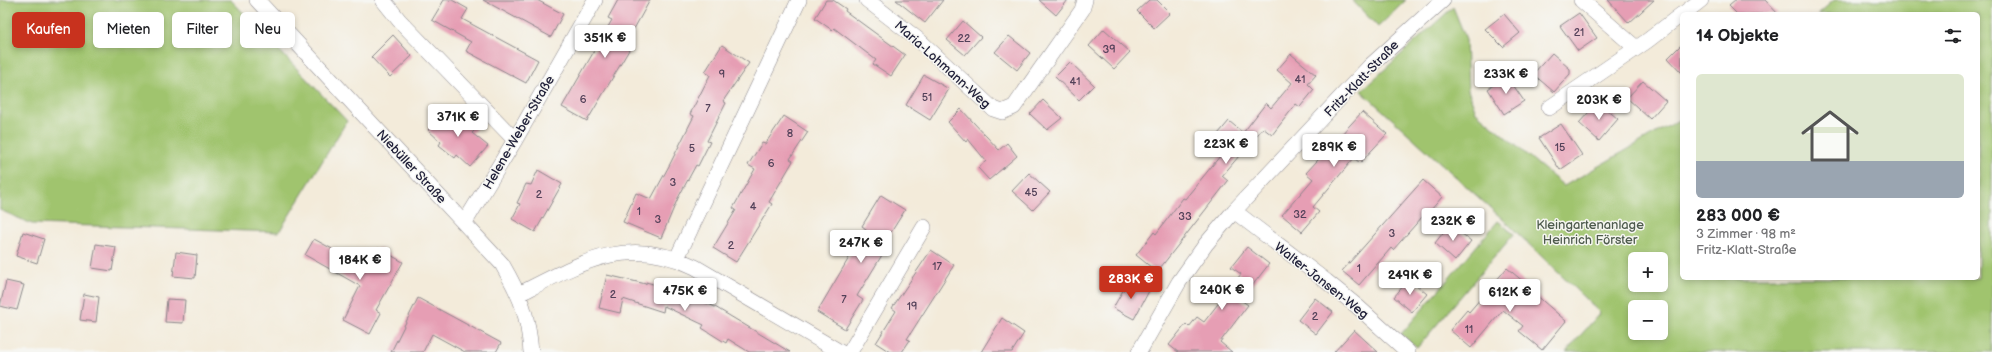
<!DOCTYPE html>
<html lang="de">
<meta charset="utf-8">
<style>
body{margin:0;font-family:"Balsamiq Sans",sans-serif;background:#f2f2f2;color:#202124;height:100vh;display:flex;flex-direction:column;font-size:15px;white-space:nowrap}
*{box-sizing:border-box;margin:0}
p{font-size:13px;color:#757577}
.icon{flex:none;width:22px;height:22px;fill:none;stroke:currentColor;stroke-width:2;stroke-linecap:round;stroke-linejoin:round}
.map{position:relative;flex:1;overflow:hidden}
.side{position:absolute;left:1680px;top:12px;width:300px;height:268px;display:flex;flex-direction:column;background:#fff;border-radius:6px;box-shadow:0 2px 6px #0003}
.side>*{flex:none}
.top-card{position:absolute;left:12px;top:12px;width:380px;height:36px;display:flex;gap:8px}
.fabs{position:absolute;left:1628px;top:252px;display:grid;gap:8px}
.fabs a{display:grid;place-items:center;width:40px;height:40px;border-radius:6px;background:#fff;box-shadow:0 2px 6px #0003;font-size:20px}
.price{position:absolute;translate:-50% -34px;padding:0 9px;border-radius:4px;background:#fff;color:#222;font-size:13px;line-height:26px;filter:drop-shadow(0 1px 2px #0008)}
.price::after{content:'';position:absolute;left:50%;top:24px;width:12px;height:9px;margin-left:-6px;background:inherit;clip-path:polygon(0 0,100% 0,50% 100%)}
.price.current{background:#c8321e;color:#fff}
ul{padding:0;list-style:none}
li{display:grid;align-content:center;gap:8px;height:212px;padding:0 16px}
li+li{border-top:1px solid #e0e0e0}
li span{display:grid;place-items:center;height:124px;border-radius:6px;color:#555}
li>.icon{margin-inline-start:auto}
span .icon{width:72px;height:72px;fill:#fffc;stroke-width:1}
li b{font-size:17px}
h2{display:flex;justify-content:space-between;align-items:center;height:48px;padding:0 16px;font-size:17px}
.chip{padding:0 14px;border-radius:6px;background:#fff;box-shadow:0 2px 6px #0003;font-size:14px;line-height:36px}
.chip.current{background:#c8321e;color:#fff}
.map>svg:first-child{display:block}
.green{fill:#a0c46e;stroke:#617354;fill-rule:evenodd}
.building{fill:#e69eb4}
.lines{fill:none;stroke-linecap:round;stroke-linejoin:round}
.minor-casing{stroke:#8a868a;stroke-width:16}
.minor{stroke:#fff;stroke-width:15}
.labels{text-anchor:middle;stroke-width:3;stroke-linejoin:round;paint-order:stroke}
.number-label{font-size:11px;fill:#534159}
.street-label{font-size:13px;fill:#22223b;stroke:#f6f6f2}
.park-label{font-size:13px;fill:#4e5b4d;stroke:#f6f6f2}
</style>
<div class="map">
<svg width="1992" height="352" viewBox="0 0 1992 352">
<rect width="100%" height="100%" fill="#f6f6f2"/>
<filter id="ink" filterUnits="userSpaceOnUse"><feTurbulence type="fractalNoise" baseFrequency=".025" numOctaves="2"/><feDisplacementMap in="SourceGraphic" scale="8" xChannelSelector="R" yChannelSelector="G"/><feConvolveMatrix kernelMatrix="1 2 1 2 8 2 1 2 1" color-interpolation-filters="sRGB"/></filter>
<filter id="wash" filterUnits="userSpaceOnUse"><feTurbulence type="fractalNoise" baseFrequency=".012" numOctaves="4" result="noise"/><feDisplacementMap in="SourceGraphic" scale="16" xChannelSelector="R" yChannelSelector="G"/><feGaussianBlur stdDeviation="0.9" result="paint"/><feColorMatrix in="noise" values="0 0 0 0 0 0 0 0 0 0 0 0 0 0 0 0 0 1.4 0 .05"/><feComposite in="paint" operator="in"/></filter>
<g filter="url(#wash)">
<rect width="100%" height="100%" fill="#f3ebda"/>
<path class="green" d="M0,0H231L347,121L279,232L32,224L0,210Z
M1352,0H1406L1378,27Z
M1834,0H1992V352H1566L1600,313L1509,225L1361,91L1453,7L1466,39L1468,90L1476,112L1564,186L1682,118V278H1978V14H1818ZM1635,259H1661V285H1635ZM1635,307H1661V333H1635Z
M1498,221L1514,234L1417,348L1401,334Z"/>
<g id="blocks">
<path class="building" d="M444,0H452L468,9L462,19L538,60L526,83L466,51L471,42L432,20Z
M483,0H537L563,14L551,37Z
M618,0H650L624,47L629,50L587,121L562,107L612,20L608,18Z
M826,0H833L846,9L845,11L905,55L891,76L873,64L876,60L834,28L832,30L815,18Z
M896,0H943L925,23Z
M1039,0H1068L1056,15Z
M1149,0H1157L1170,13L1154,28L1137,11Z
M1608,0H1654L1629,23Z
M1736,0H1765L1778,14H1737L1729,6Z
M1579,13L1597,38L1578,51L1560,26Z
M1504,14L1520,33L1503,47L1485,29Z
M963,21L981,37L965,55L947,40Z
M1104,29L1130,52L1114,69L1089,46Z
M393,35L412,56L390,77L371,57Z
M1009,36L1030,53L1017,70L995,52Z
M1682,44V73L1668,58Z
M722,45L749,63L723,101L726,103L707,141L710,142L698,166L696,165L678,198L661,238L623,222L636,193L651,199L669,166L694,116L690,114L710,75L705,72Z
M1552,53L1570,69V74L1554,92L1533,74Z
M1291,54L1316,75L1308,84L1314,90L1300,107L1296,104L1272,135L1263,128L1222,176L1228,181L1157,272L1136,255L1154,232L1156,234L1183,198L1185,199L1225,150L1213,140L1229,121L1243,133L1266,103L1271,108L1292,83L1277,70Z
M1070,62L1094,85L1079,100L1055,77Z
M924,75L949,89L930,120L906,105Z
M1507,76L1524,101L1504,114L1488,89Z
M1643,81L1666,101L1650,119L1627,98Z
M1043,100L1062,118L1047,130L1030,114Z
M1598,102L1618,119L1599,141L1579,123Z
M961,109L999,150L1007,143L1017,156L989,180L978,168L986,161L968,139L966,142L948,122Z
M445,110L461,124L464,120L476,129L472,133L488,146L470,167L457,155L455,158L439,145L441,142L428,130Z
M1362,112L1387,134L1360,163L1354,158L1313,207L1319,212L1302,232L1282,215L1313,179L1306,173Z
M784,116L808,132L790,159L793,161L769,202L772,204L736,262L713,248L736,210L733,208L755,169L748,165L762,143L765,144Z
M1561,124L1582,155L1560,170L1539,138Z
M538,170L562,184L535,232L512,219L520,204L517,203L526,184L531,185Z
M1029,173L1050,192L1033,210L1012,191Z
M1423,180L1442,197L1425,217L1423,216L1393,250L1391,248L1359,285L1342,271Z
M881,195L905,210L878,253L882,255L857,296L863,300L845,329L817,312L866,229L862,226Z
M1450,224L1471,241L1455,261L1435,243Z
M23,232L44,239L37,263L16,256Z
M314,239L367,268L378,248L403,262L376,310L381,313L370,334L343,320L360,286L305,255Z
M96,244L116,247L112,271L92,268Z
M1247,247L1269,264L1241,300L1248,305L1220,342L1232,352H1178L1169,345L1186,324L1189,327L1197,317L1204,322L1241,274L1231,267Z
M931,250L954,265L907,339L910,340L902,352H890L876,343L896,311L892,308Z
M176,252L197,255L195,278L173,276Z
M1507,268L1530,287L1528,288L1566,321L1542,350L1519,331L1523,326L1503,310L1471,348L1450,330L1467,310L1469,312Z
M607,275L646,284V282L684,293L715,307L790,352H749L728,339L726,343L702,328L704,325L664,306L663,312L623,299L620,313L599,308Z
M1409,279L1427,294L1412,312L1394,297Z
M1129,280L1149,291L1134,319L1113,308Z
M6,281L24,285L17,310L0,306Z
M84,294L99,297L96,322L80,320Z
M418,298L501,343L496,352H465L432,334L423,352H391Z
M1315,298L1333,312L1316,334L1298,320Z
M167,299L185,300L183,323L165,322Z
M1002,318L1024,333L1012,352H981Z
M1354,330L1378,352H1334Z"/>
</g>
</g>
<g filter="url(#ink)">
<use href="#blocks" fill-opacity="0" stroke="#8a868a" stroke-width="1"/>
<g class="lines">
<g class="minor-casing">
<path id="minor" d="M257,0L502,264C521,297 528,314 531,352
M383,0L399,20L515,140
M867,0L920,41L993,109L1002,112L1014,107L1082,10L1085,0
M1581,0L1636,48
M1683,14L1701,0
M1549,108L1647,41L1682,14
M1234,211L1326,281L1358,307L1408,352
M465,222L515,140L595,0
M677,258L799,0
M519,294C580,263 627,234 695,267L840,352
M850,352L924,227
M1139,352L1179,282L1206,244L1234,211L1370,66L1443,0"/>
</g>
<use href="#minor" class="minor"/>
</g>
</g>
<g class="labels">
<g class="number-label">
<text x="1579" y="36">21</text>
<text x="964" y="42">22</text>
<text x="1109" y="53">39</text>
<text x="722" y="78">9</text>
<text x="1300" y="83">41</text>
<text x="1075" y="85">41</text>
<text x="927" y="101">51</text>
<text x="583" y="103">6</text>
<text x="708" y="112">7</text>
<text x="790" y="137">8</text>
<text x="1560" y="151">15</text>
<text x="692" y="152">5</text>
<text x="771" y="167">6</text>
<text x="673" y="186">3</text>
<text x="1031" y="196">45</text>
<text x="539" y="198">2</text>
<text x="753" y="210">4</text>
<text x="639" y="215">1</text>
<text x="1300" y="218">32</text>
<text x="1185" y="220">33</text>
<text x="658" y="223">3</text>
<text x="1392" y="237">3</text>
<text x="731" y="249">2</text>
<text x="937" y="270">17</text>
<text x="1359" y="272">1</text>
<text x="613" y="298">2</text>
<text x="844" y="303">7</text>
<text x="912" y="310">19</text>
<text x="1315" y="320">2</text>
<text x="1469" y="333">11</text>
</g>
<g class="street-label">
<text transform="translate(943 64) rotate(42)" y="5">Maria-Lohmann-Weg</text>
<text transform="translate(1361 78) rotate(-46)" y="5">Fritz-Klatt-Straße</text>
<text transform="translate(518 132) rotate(-60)" y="5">Helene-Weber-Straße</text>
<text transform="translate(412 166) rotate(47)" y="5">Niebüller Straße</text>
<text transform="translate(1322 280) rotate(38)" y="5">Walter-Jansen-Weg</text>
</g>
<g class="park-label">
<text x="1590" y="229">Kleingartenanlage<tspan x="1590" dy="15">Heinrich Förster</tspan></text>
</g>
</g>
</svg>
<div class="fabs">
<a>+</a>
<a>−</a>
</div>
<b class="price" style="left:605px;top:59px">351K €</b>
<b class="price" style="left:1506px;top:95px">233K €</b>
<b class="price" style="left:1599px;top:121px">203K €</b>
<b class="price" style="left:458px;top:138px">371K €</b>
<b class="price" style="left:1226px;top:165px">223K €</b>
<b class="price" style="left:1334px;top:168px">289K €</b>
<b class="price" style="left:1453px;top:242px">232K €</b>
<b class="price" style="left:861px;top:264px">247K €</b>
<b class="price" style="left:360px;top:281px">184K €</b>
<b class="price" style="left:1410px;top:296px">249K €</b>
<b class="price current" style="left:1131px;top:300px">283K €</b>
<b class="price" style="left:1222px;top:311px">240K €</b>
<b class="price" style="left:685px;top:312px">475K €</b>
<b class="price" style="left:1510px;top:313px">612K €</b>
<div class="top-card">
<a class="chip current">Kaufen</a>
<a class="chip">Mieten</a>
<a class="chip">Filter</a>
<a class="chip">Neu</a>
</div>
<section class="side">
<h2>14 Objekte<svg class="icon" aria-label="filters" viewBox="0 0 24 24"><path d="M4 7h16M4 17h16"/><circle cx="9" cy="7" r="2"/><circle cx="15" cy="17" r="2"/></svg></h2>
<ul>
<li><span style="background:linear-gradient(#dfe7d0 70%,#9aa5b1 0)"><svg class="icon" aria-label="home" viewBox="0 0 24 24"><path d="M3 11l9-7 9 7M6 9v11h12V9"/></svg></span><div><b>283 000 €</b><p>3 Zimmer · 98 m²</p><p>Fritz-Klatt-Straße</p></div></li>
</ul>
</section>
</div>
